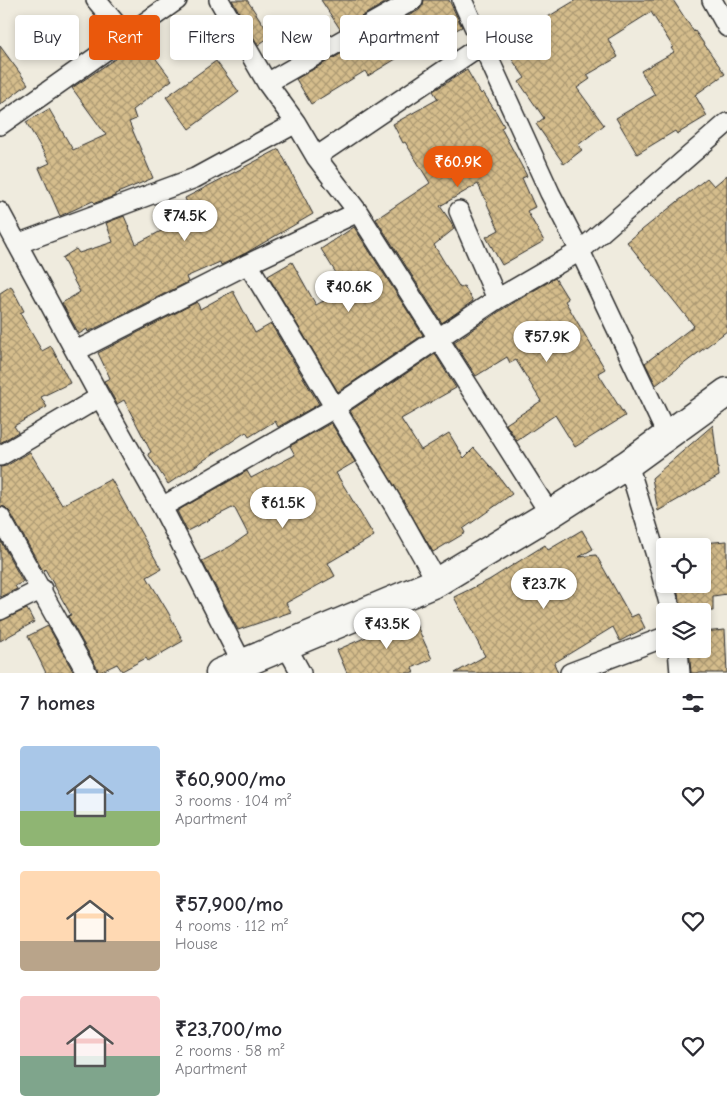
<!DOCTYPE html>
<meta charset="utf-8">
<style>
body{margin:0;font-family:"Comic Neue",sans-serif;background:#f2f2f3;color:#2b2b33;height:100vh;display:flex;flex-direction:column;font-size:19px;white-space:nowrap}
*{box-sizing:border-box;margin:0}
p{font-size:16px;color:#7c7c81}
.icon{flex:none;width:28px;height:28px;fill:none;stroke:currentColor;stroke-width:2;stroke-linecap:round;stroke-linejoin:round}
.map{position:relative;height:673px;overflow:hidden}
.drawer{display:flex;flex-direction:column;background:#fff;flex:1}
.drawer>*{flex:none}
.banner{position:absolute;left:15px;top:15px;width:698px;height:45px;display:flex;gap:10px}
.buttons{position:absolute;left:656px;top:538px;display:grid;gap:10px}
.buttons a{display:grid;place-items:center;width:55px;height:55px;border-radius:5px;background:#fff;box-shadow:0 2px 8px #0003;font-size:25px}
.price{position:absolute;translate:-50% -42px;padding:0 11px;border-radius:18px;background:#fff;color:#222;font-size:16px;line-height:32px;filter:drop-shadow(0 1px 2px #0008)}
.price::after{content:'';position:absolute;left:50%;top:30px;width:15px;height:11px;margin-left:-8px;background:inherit;clip-path:polygon(0 0,100% 0,50% 100%)}
.price.selected{background:#ea580c;color:#fff}
ul{padding:0;list-style:none}
li{display:flex;align-items:center;gap:15px;height:125px;padding:0 20px}
li span{display:grid;place-items:center;flex:none;width:140px;height:100px;border-radius:5px;color:#555}
li>.icon{margin-inline-start:auto}
span .icon{width:60px;height:60px;fill:#fffc;stroke-width:1}
li b{font-size:21px}
h2{display:flex;justify-content:space-between;align-items:center;height:60px;padding:0 20px;font-size:21px}
.chip{padding:0 18px;border-radius:5px;background:#fff;box-shadow:0 2px 8px #0003;font-size:18px;line-height:45px}
.chip.selected{background:#ea580c;color:#fff}
.map>svg:first-child{display:block}
.building{fill:url(#building-cross-hatch);stroke:#2b2b2b}
.lines{fill:none;stroke-linecap:round;stroke-linejoin:round}
.street-casing{stroke:#2b2b2b;stroke-width:22}
.secondary-casing{stroke:#2b2b2b;stroke-width:31}
.street{stroke:#f6f6f2;stroke-width:19}
.secondary{stroke:#f6f6f2;stroke-width:28}
</style>
<div class="map">
<svg width="727" height="673" viewBox="0 0 727 673">
<defs>
<pattern id="building-cross-hatch" width="8" height="8" patternUnits="userSpaceOnUse" patternTransform="scale(1.25)"><rect width="8" height="8" fill="#d5bd8c"/><path d="M0 0l8 8M0 8l8-8" fill="none" stroke="#ad9a73"/></pattern>
</defs>
<rect width="100%" height="100%" fill="#efebde"/>
<filter id="ink" filterUnits="userSpaceOnUse"><feTurbulence type="fractalNoise" baseFrequency=".02" numOctaves="2"/><feDisplacementMap in="SourceGraphic" scale="10" xChannelSelector="R" yChannelSelector="G"/><feConvolveMatrix kernelMatrix="1 2 1 2 8 2 1 2 1" color-interpolation-filters="sRGB"/></filter>
<g filter="url(#ink)">
<path class="building" d="M232,0H247L271,36L258,45Z
M321,0H390L340,29Z
M424,0H449L462,27L429,44L427,40L368,76L365,71L311,104L296,79L419,10L423,5Z
M576,0H673L694,32L695,31L725,74L695,95L707,116L677,134L675,131L637,154L616,118L655,95L641,71L674,52L671,48L673,47L651,12L608,39L618,57L587,75L590,79L577,88L604,125L578,145L582,150L564,164L536,124L544,118L519,82L525,78L504,48L546,18Z
M141,39L172,80L133,110L136,119L129,122L153,178L115,194V196L95,203L93,201L60,216L39,168L50,163L26,122L49,109L73,150L106,135L72,88L134,46Z
M0,46L28,84L0,105Z
M216,61L239,92L189,129L166,97Z
M467,70L481,94L483,92L496,112L504,126L501,128L527,176L522,178L535,207L527,211L544,241L502,265L486,237L499,230L478,184L440,206L451,222L454,229L434,245L460,288L464,286L473,301L442,323L376,219L430,183L405,142L403,143L393,124L438,99L433,91Z
M279,149L313,214L246,253L221,265L220,262L186,277L188,282L88,332L87,329L79,334L62,303L80,292L62,258L76,249L79,253L113,242L106,223L124,216L136,244L165,229L159,215L187,203L185,198Z
M727,175V331L656,385L645,363L694,326L627,242L707,178L714,186Z
M354,227L423,335L338,392L268,276L292,262L316,305L346,289L321,249Z
M555,278L568,299L565,301L605,369L598,373L625,416L575,447L555,415L517,441L506,424L541,401L516,360L510,363L507,357L476,376L454,342L503,309Z
M11,286L24,311L20,313L42,351L51,346L70,383L41,397L47,407L14,426L18,432L0,443V293Z
M233,291L255,333L271,324L319,404L278,427L275,421L249,437L246,432L168,484L148,454L151,452L124,400L117,404L104,381L110,378L98,353L197,302L200,309Z
M435,354L456,388L401,419L421,450L449,433L464,458L474,448L497,474L512,494L463,529L465,533L433,552L350,411Z
M331,423L355,462L336,473L374,536L328,563L335,576L286,603L291,612L238,630L202,561L231,546L248,534L234,507L187,531L177,511L247,471L251,478L295,455L290,446Z
M713,425L719,476L658,511L652,478Z
M30,452L62,505L111,479L161,569L147,577L168,612L183,641L148,661L146,658L122,671L117,664L98,673L97,668L68,616L71,615L45,569L43,571L10,512L5,507L0,506V467L6,466Z
M582,530L593,549L579,557L596,555L631,617L638,614L645,628L620,641L613,627L554,663L558,673H455L485,656L454,597L489,580L545,545L548,550Z
M0,540L23,582L15,586L17,589L0,597Z
M727,541V594L713,596V611H682L676,584H702V543Z
M27,609L34,622L0,641V621Z
M411,613L432,659L412,668L414,673H347L337,650L364,638L395,623L394,621Z
M48,626L74,673H46L28,636Z
M725,630L727,673H691L689,649H702V632Z"/>
<g class="lines">
<g class="street-casing">
<path id="street" d="M96,0L127,37
M219,0L267,83L296,123L316,157L358,212L550,514
M462,0L550,193L580,251L667,435
M712,0L727,27
M267,83L413,0
M0,125L177,0
M316,157L483,44
M459,211L497,299
M0,212L100,397
M17,244L195,178L296,123
M248,264L358,212
M76,351L248,264L395,507L437,582
M0,456L100,397L162,507L242,663
M628,464L659,565L671,611
M162,507L334,408L497,299L580,251L727,123
M0,517L87,673
M0,610L42,589
M286,646L301,673
M678,649L680,673
M570,673L665,637"/>
</g>
<g class="secondary-casing">
<path id="secondary" d="M220,673L437,582L550,514L628,464L727,392"/>
</g>
<use href="#street" class="street"/>
<use href="#secondary" class="secondary"/>
</g>
</g>
</svg>
<div class="buttons">
<a><svg class="icon" aria-label="locate" viewBox="0 0 24 24"><circle cx="12" cy="12" r="6"/><path d="M12 2v4M12 18v4M2 12h4M18 12h4"/></svg></a>
<a><svg class="icon" aria-label="layers" viewBox="0 0 24 24"><path d="M12 4l9 5-9 5-9-5zM3 14l9 5 9-5"/></svg></a>
</div>
<b class="price selected" style="left:458px;top:188px">₹60.9K</b>
<b class="price" style="left:185px;top:242px">₹74.5K</b>
<b class="price" style="left:349px;top:313px">₹40.6K</b>
<b class="price" style="left:547px;top:363px">₹57.9K</b>
<b class="price" style="left:283px;top:529px">₹61.5K</b>
<b class="price" style="left:544px;top:610px">₹23.7K</b>
<b class="price" style="left:387px;top:650px">₹43.5K</b>
<div class="banner">
<a class="chip">Buy</a>
<a class="chip selected">Rent</a>
<a class="chip">Filters</a>
<a class="chip">New</a>
<a class="chip">Apartment</a>
<a class="chip">House</a>
</div>
</div>
<section class="drawer">
<h2>7 homes<svg class="icon" aria-label="filters" viewBox="0 0 24 24"><path d="M4 7h16M4 17h16"/><circle cx="9" cy="7" r="2"/><circle cx="15" cy="17" r="2"/></svg></h2>
<ul>
<li><span style="background:linear-gradient(#a9c7e8 65%,#8fb573 0)"><svg class="icon" aria-label="home" viewBox="0 0 24 24"><path d="M3 11l9-7 9 7M6 9v11h12V9"/></svg></span><div><b>₹60,900/mo</b><p>3 rooms · 104 m²</p><p>Apartment</p></div><svg class="icon" aria-label="heart" viewBox="0 0 24 24"><path d="M12 20l-8-8c-3-5 5-10 8-4 3-6 11-1 8 4z"/></svg></li>
<li><span style="background:linear-gradient(#ffd9b3 70%,#b9a48a 0)"><svg class="icon" aria-label="home" viewBox="0 0 24 24"><path d="M3 11l9-7 9 7M6 9v11h12V9"/></svg></span><div><b>₹57,900/mo</b><p>4 rooms · 112 m²</p><p>House</p></div><svg class="icon" aria-label="heart" viewBox="0 0 24 24"><path d="M12 20l-8-8c-3-5 5-10 8-4 3-6 11-1 8 4z"/></svg></li>
<li><span style="background:linear-gradient(#f6c9c9 60%,#7fa58c 0)"><svg class="icon" aria-label="home" viewBox="0 0 24 24"><path d="M3 11l9-7 9 7M6 9v11h12V9"/></svg></span><div><b>₹23,700/mo</b><p>2 rooms · 58 m²</p><p>Apartment</p></div><svg class="icon" aria-label="heart" viewBox="0 0 24 24"><path d="M12 20l-8-8c-3-5 5-10 8-4 3-6 11-1 8 4z"/></svg></li>
</ul>
</section>
